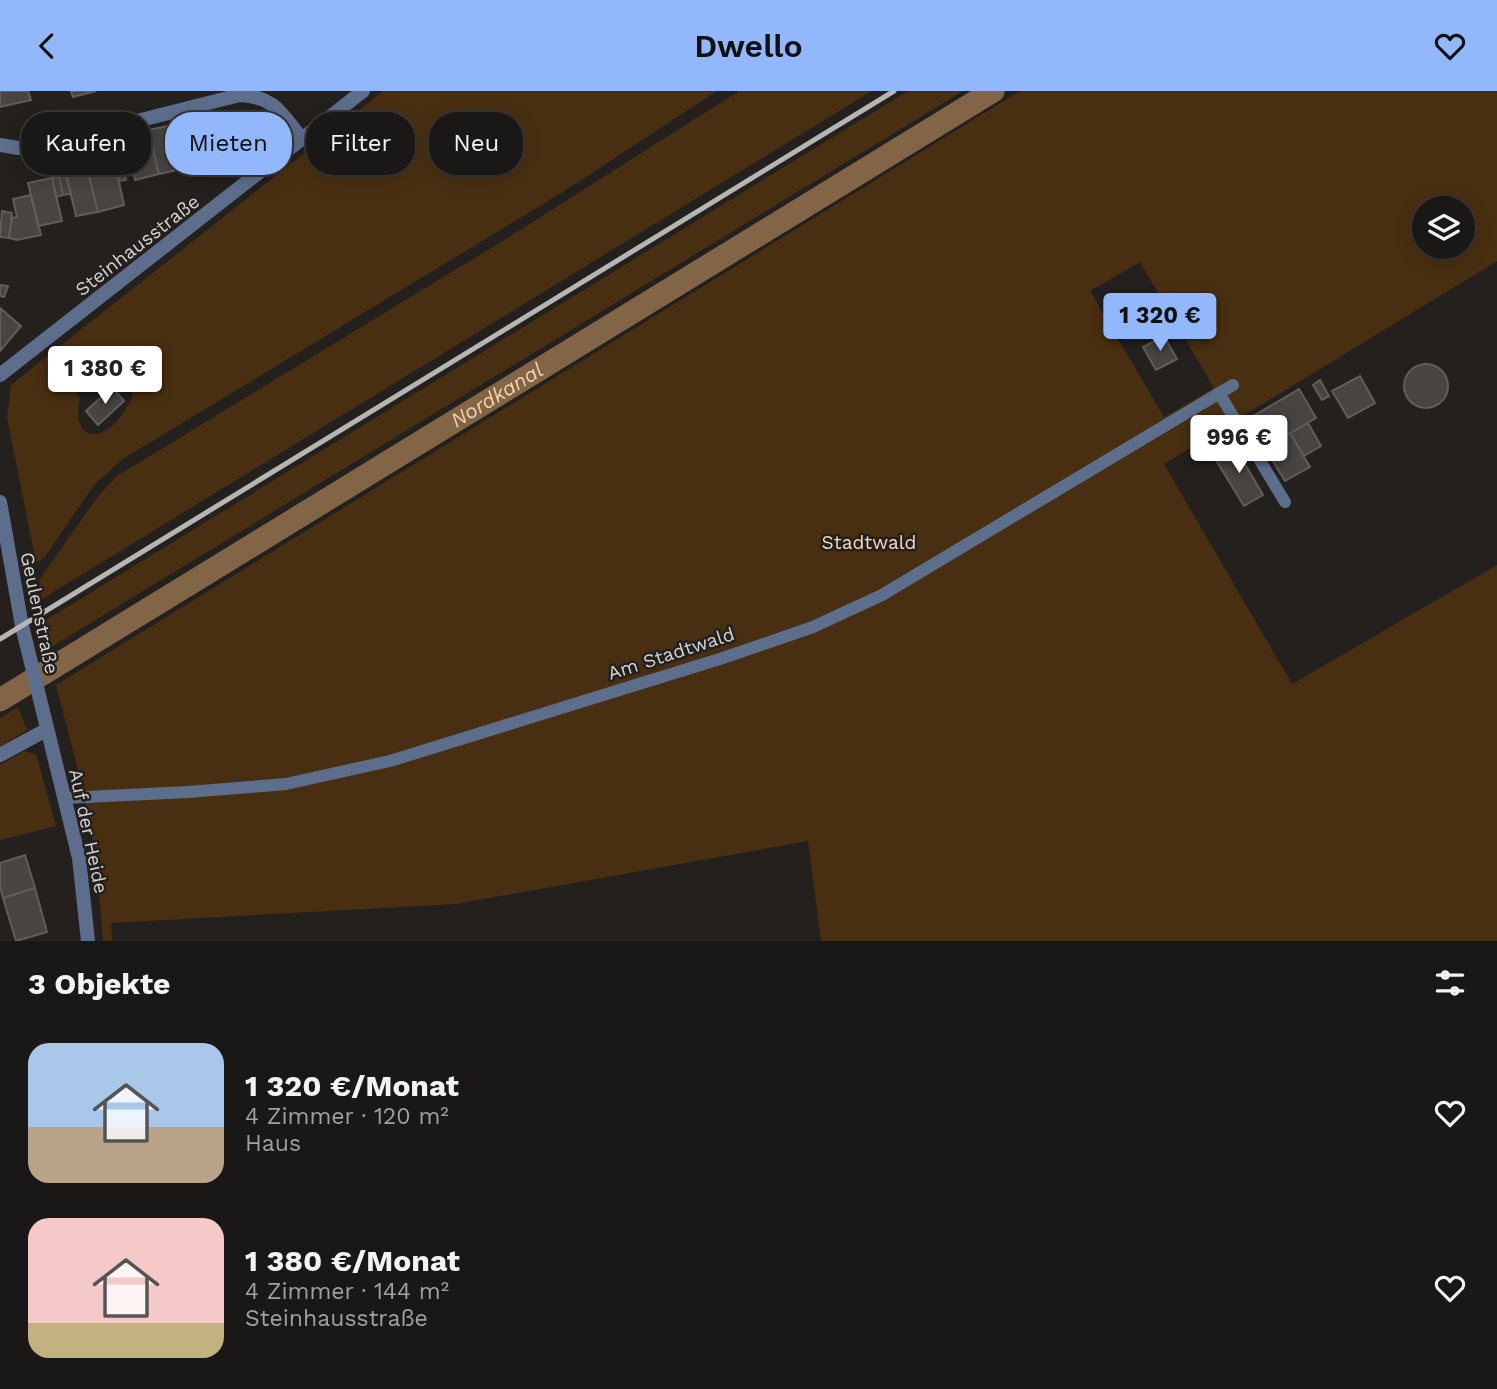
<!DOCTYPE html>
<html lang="de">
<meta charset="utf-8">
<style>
body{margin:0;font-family:"Work Sans",sans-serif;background:#23211f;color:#f1f3f6;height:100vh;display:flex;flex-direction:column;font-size:26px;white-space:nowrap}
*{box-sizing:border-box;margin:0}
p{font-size:23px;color:#9fa0a1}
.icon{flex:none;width:38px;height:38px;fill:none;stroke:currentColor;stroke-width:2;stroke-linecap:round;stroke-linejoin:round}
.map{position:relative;height:850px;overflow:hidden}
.side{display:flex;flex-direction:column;background:#1a1816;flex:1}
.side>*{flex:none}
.top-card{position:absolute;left:21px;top:21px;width:700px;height:63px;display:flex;gap:14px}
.fabs{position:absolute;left:1412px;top:105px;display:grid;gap:14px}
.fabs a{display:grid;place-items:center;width:63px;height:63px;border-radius:50%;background:#1a1816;box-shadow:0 4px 18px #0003,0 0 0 2px #383735;font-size:35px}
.price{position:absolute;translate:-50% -60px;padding:0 16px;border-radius:7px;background:#fff;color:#222;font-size:23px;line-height:46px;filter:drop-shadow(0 2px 4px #0008)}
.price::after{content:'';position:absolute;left:50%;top:42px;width:21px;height:16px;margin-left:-10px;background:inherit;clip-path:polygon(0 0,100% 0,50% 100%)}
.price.current{background:#92b7fd;color:#111}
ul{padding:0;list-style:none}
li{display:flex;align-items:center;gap:21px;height:175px;padding:0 28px}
li span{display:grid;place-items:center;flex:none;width:196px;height:140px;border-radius:21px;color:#555}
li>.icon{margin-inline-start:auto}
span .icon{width:84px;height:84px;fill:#fffc;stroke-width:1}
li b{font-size:30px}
h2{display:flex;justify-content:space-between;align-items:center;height:84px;padding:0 28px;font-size:30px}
.chip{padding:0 24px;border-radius:28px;background:#1a1816;box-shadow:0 4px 18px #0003,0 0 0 2px #383735;font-size:24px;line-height:63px}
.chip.current{background:#92b7fd;color:#111}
header{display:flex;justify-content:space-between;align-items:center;height:91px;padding:0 28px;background:#92b7fd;color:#111;font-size:32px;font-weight:600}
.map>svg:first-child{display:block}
.green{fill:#492f12;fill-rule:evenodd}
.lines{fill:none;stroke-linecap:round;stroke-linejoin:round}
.canal{stroke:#826446;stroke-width:23}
.building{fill:#474442;stroke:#605d5a;stroke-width:2}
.service{stroke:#5d6e8d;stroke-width:12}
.minor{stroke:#5d6e8d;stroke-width:14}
.rail{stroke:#b7b5b4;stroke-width:5}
.labels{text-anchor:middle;stroke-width:5;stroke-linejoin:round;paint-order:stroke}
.street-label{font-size:19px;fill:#d6d4d3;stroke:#23201e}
.park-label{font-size:19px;fill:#f9dabc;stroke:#23201e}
.water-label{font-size:21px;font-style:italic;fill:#f9d0a8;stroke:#23201e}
</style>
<header><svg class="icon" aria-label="back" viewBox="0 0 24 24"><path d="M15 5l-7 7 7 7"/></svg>Dwello<svg class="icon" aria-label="heart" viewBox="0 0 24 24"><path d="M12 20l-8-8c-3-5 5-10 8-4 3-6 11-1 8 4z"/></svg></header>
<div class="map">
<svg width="1497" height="850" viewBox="0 0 1497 850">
<rect width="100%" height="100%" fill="#23201e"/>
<path class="green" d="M383,0H717L566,99L123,368L95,393L44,467L36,472L7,327L11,294L50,263L80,307C76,321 77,348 100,342C115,337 128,317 133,304C125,284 108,283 90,290L85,288L59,256Z
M739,0H872L42,508L39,489L99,404L117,385L509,146Z
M908,0H963L48,558L46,529Z
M1020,0H1497V170L1164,373L1292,593L1497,474V850H821L808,750L456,813L111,832L112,850H103L96,765L82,695L56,594ZM1424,117H1463V156H1424ZM1140,171L1214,297L1164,326L1090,200Z
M18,616L27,639L0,656V627Z
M24,660L36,663L56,735L0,749V674Z"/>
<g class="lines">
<path class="canal" id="s1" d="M0,609L993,0"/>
</g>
<path class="building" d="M0,0H28L31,9L0,16Z
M71,0H96L73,6Z
M234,20L243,62L221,67L211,25Z
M211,25L221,67L198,72L188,31Z
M172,34L182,78L159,83L148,39Z
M148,39L159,83L135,89L125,45Z
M191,44L196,64L188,66L183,46Z
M183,46L188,66L179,67L175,47Z
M121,70L126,89L119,90L115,72Z
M115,72L124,114L98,121L87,78Z
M87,78L98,121L76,125L66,83Z
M66,83L71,103L63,104L59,85Z
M59,85L63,104L56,106L52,87Z
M52,87L62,130L38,135L28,92Z
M31,104L41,144L17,149L9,147L12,127L17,126L13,108Z
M2,120L12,122L9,147L0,146Z
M0,194L8,195L4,206L0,205Z
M0,217L21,235L0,260Z
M1164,245L1177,268L1156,279L1143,256Z
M1404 295a22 22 0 1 1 44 0a22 22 0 1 1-44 0Z
M1360,285L1375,312L1348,327L1332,300Z
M1320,289L1329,305L1322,309L1313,294Z
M112,296L124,310L98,334L86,320Z
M1299,298L1316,327L1265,357L1248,328Z
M1308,332L1321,355L1304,365L1290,342Z
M1290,342L1310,376L1285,390L1265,357Z
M1234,354L1263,404L1244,415L1214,366Z
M25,764L35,797L3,807L0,796V772Z
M35,797L47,841L16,850L3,807Z"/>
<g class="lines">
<path class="service" d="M1219,302L1285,411
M66,707L188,701L286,693L390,670L723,567L813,536L882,504L1233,294"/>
<path class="minor" d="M0,54L18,57L38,55L240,4C275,6 281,22 302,48
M0,284L363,0
M0,411L22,535L79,767L88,850
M0,664L46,639"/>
<path class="rail" d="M0,548L894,0"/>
</g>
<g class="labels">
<g class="street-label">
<text transform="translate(137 154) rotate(-38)" y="7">Steinhausstraße</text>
<text transform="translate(40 522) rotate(78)" y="7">Geulenstraße</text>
<text transform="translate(671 562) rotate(-18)" y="7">Am Stadtwald</text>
<text transform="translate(89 740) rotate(78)" y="7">Auf der Heide</text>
</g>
<g class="park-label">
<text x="869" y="458">Stadtwald</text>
</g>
<g class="water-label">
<text dy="7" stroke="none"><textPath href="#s1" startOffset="583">Nordkanal</textPath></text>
</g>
</g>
</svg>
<div class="fabs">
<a><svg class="icon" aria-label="layers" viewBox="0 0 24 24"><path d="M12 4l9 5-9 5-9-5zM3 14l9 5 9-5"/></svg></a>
</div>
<b class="price current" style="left:1160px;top:262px">1 320 €</b>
<b class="price" style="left:105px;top:315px">1 380 €</b>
<b class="price" style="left:1239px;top:384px">996 €</b>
<div class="top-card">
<a class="chip">Kaufen</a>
<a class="chip current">Mieten</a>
<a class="chip">Filter</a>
<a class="chip">Neu</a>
</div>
</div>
<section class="side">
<h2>3 Objekte<svg class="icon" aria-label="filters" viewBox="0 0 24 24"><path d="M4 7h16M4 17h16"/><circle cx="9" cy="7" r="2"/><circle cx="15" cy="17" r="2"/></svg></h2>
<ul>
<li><span style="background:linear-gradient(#a9c7e8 60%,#b9a48a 0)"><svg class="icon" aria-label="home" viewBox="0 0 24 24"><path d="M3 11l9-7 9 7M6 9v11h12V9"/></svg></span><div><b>1 320 €/Monat</b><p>4 Zimmer · 120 m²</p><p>Haus</p></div><svg class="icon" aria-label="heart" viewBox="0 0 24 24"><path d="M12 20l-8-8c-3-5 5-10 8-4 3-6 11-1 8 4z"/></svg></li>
<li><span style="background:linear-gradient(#f6c9c9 75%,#c2b280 0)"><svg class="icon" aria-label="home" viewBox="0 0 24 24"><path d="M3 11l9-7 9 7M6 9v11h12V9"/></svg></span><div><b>1 380 €/Monat</b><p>4 Zimmer · 144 m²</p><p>Steinhausstraße</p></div><svg class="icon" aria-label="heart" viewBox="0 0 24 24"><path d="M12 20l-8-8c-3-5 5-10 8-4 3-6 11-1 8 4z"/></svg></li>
</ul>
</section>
